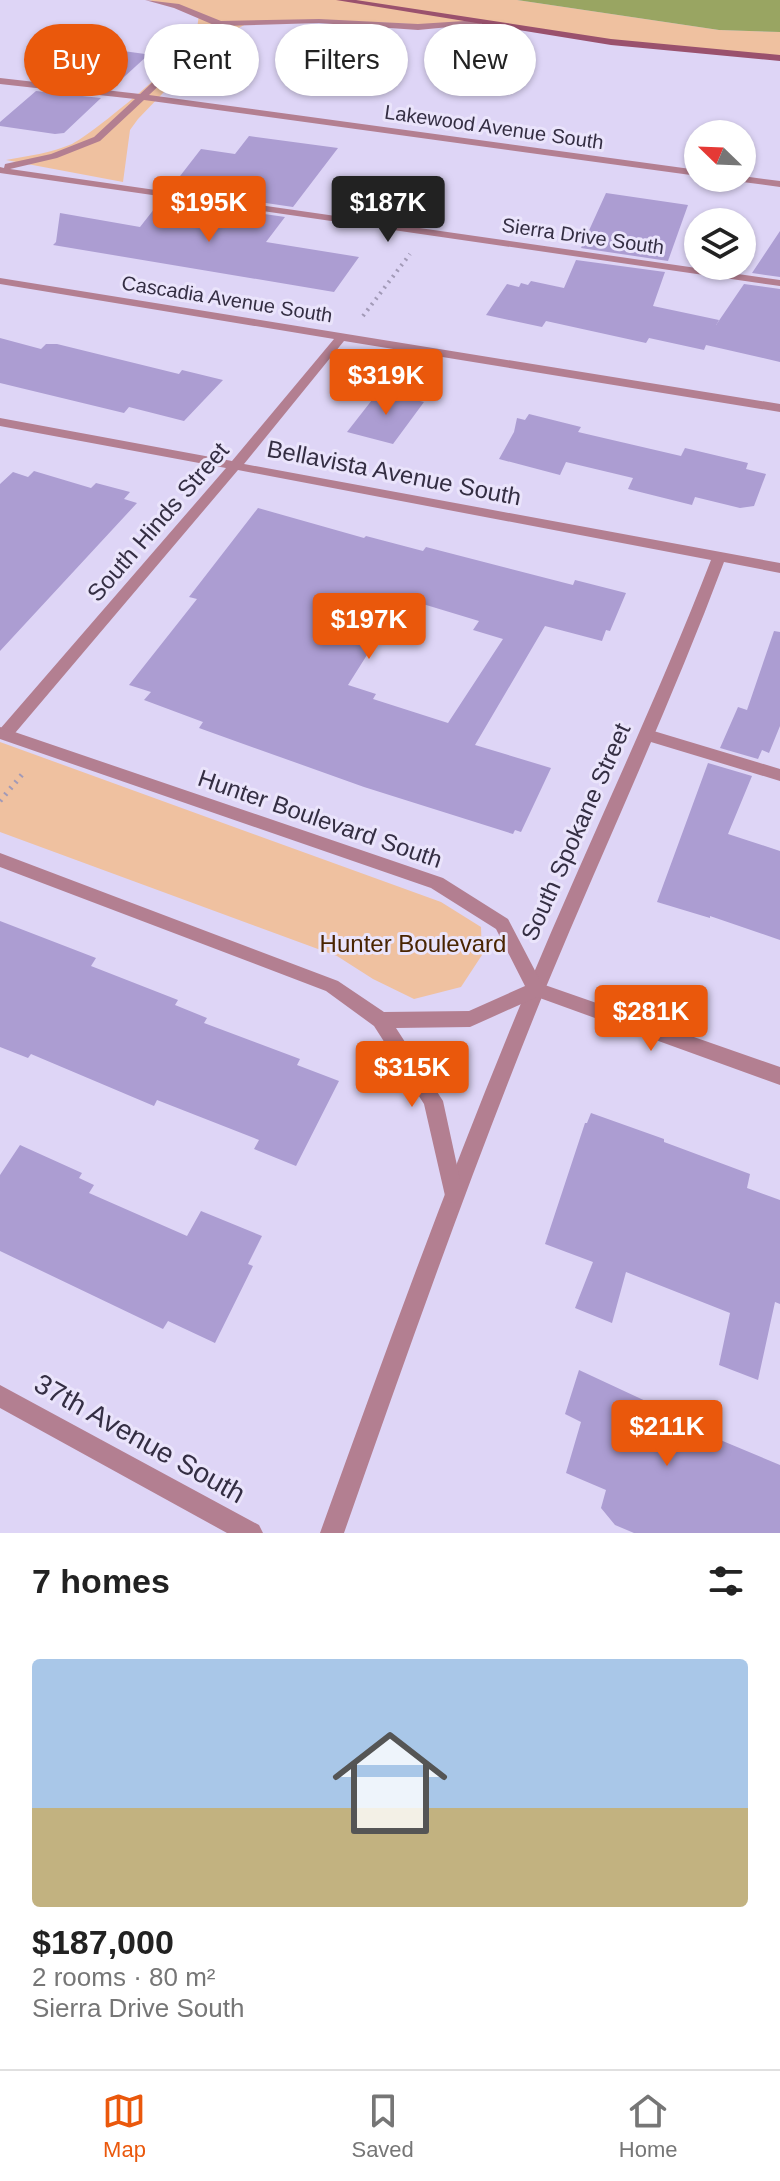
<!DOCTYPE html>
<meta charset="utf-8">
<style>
body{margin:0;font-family:Helvetica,sans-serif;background:#f6f6f6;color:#222;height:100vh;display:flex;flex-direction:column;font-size:30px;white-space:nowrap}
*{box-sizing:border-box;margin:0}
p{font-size:26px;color:#767676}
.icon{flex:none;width:44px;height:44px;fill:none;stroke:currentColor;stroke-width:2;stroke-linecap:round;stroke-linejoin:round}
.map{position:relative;height:1533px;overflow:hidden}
.sheet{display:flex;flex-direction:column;background:#fff;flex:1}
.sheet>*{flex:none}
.banner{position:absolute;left:24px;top:24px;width:732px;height:72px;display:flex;gap:16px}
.needle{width:52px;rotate:293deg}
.controls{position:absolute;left:684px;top:120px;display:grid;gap:16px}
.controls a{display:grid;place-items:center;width:72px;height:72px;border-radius:50%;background:#fff;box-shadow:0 2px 6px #0004;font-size:40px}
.price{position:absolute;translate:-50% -68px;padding:0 18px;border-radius:8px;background:#ea580c;color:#fff;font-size:26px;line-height:52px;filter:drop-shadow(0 2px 4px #0008)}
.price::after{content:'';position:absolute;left:50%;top:48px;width:24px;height:18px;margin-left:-12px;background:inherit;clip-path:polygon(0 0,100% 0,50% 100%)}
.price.selected{background:#222;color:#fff}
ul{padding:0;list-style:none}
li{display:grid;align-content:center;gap:16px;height:424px;padding:0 32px}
li span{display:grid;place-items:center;height:248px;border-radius:8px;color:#555}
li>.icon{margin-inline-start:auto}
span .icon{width:144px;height:144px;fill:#fffc;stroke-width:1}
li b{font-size:34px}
h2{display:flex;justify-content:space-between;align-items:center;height:96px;padding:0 32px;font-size:34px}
.tag{padding:0 28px;border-radius:36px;background:#fff;box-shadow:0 2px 6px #0004;font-size:28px;line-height:72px}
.tag.selected{background:#ea580c;color:#fff}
.tabs{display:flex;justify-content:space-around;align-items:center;height:112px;border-top:2px solid #e0e0e0;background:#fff;font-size:22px;color:#767676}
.tabs a{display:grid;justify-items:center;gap:4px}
.tabs .selected{color:#ea580c}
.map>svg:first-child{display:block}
.green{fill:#efc1a0}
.water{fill:#99a562}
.building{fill:#ac9dd2;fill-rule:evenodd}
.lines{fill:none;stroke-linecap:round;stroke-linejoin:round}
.path-far1{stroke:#a29ab7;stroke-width:4;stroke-dasharray:2 5;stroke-linecap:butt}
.path{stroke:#a29ab7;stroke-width:5;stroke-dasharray:2 6;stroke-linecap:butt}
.service{fill:#b37f91;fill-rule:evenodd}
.minor{fill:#b37f91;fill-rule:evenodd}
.tertiary{fill:#b37f91;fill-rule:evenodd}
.secondary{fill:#9a516d;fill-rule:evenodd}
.labels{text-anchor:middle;stroke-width:6;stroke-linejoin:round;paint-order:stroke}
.far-street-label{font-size:20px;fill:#342e43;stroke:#eae4fb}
.street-label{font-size:24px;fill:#342e43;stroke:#eae4fb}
.park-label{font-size:24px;fill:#492401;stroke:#eae4fb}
.near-street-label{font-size:28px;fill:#342e43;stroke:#eae4fb}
</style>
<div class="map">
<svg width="780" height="1533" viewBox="0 0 780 1533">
<rect width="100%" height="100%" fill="#ded5f6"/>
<path class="green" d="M149,0H517L719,30L780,32V58L709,53L480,22L449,26L371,22L248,23L212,42L138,119L130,130L123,182L6,160C28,156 51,153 72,144C93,134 186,56 194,39C197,31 198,22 199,14Z
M0,742L441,902L481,927L482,955L461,987L414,999L373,979L337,956L0,832Z"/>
<path class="water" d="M517,0H780V32L719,30Z"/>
<path class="building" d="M87,46L145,54L147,56L112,88L48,80Z
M36,91L101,98L64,133L55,134L0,126V122Z
M249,136L338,148L293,207L170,189L201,149L235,154Z
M606,193L688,205L668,261L581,248Z
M162,199L285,217L266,242L359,257L334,292L53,245L56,242L60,213L140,227Z
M780,231V277L752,273Z
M576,260L665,272L653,306L719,320L716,325L744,284L780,289V362L706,345L704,350L649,338L646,343L546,321L542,327L486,315L507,284L519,287L521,283L528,285L531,281L564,288Z
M0,338L41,349L46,344H57L179,374L182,370L223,380L184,421L129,407L124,413L0,383Z
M379,391L424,402L393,444L347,432Z
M529,414L581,427L578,432L681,456L685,448L748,463L746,469L766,474L754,506L740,508L695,497L692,505L628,489L633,478L566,462L560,475L499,459L514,432L517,418L525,420Z
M34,471L91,488L96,483L130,492L124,499L137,503L0,651V484L13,472L28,477Z
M258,508L364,538L366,536L423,551L426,547L573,585L575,580L626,593L610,631L606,630L602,641L545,626L475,745L551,768L521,832L515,830L513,834L364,787L199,728L203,722L144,700L151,692L129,685L197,599L189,597ZM403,598L479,621L473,630L503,639L448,723L373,699L376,694L348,685Z
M774,631L780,632V726L769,753L762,750L758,759L720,748L738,707L747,710Z
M708,763L752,776L728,834L780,851V940L710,916V918L657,902Z
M0,921L96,958L91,966L178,1000L175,1005L207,1018L204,1023L300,1059L297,1065L339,1081L296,1166L254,1149L259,1140L157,1100L154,1106L31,1054L28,1058L0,1047Z
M591,1113L664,1139V1142L750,1174L747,1188L780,1200V1304L775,1302L758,1380L719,1365L730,1313L626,1272L612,1323L575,1308L593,1262L545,1244L585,1123H587Z
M20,1145L82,1173L79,1178L94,1185L89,1193L187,1236L201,1211L262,1236L248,1264L253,1266L215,1343L168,1321L163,1329L0,1251V1175Z
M579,1370L695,1424L694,1429L780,1465V1533H634L615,1525L601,1508L606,1490L566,1473L581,1422L565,1414Z"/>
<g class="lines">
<path class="path-far1" d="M363,316L410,254"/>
<path class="path" d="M0,801L25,771"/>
<path class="service" d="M647,729L780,769V781L641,739L639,735Z"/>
<path class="minor" d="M145,0L179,4L221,21L319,19L418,24L480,20L484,22L480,24L418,30L319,23L222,26L149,95L698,170V176L144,100L100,141L57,158L10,169L780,280V286L0,173V167L4,168L5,164L51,154L94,137L135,99L0,84V78L140,94L214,25L174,8Z
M742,176L780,181V187L735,181L730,178H742Z
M0,278L780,404V412L344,341L244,464L780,563V573L724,562C670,706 605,845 546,987C473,1167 408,1350 344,1533H320C386,1350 452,1168 527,989C587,845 655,705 711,560L238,470L10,739H0V729L226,468L0,426V418L232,461L334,339L0,284Z
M0,1385L259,1525L263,1533H227L0,1408Z"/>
<path class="tertiary" d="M0,727L443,878L508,919L542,984L780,1067V1085L537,997L470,1027L396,1028L443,1101L463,1193L460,1200L453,1203L446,1200L424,1104L374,1026L326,991L0,867V853L338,981L384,1012L469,1011L525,986L496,929L431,888L0,739Z"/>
<path class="secondary" d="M336,0H356L611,39L780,55V61L611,45Z"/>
</g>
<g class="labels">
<g class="far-street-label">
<text transform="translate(494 127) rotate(8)" y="7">Lakewood Avenue South</text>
<text transform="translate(583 236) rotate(8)" y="7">Sierra Drive South</text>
<text transform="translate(227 299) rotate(9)" y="7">Cascadia Avenue South</text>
</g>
<g class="street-label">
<text transform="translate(394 473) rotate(11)" y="8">Bellavista Avenue South</text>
<text transform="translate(158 522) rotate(-49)" y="8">South Hinds Street</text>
<text transform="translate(320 819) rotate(19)" y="8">Hunter Boulevard South</text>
<text transform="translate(576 832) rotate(-66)" y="8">South Spokane Street</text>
</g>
<g class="park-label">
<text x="413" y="952">Hunter Boulevard</text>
</g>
<g class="near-street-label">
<text transform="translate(140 1438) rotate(29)" y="10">37th Avenue South</text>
</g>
</g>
</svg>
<div class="controls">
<a><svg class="needle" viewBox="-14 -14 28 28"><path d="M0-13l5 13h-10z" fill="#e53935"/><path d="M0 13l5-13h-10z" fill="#767676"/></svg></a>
<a><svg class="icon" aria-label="layers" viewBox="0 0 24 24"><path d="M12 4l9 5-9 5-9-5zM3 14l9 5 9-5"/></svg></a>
</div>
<b class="price" style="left:209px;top:244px">$195K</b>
<b class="price selected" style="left:388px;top:244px">$187K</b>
<b class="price" style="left:386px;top:417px">$319K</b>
<b class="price" style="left:369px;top:661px">$197K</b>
<b class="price" style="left:651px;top:1053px">$281K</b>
<b class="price" style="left:412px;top:1109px">$315K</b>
<b class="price" style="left:667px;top:1468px">$211K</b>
<div class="banner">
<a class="tag selected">Buy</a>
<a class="tag">Rent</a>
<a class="tag">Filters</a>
<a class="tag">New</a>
</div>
</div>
<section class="sheet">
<h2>7 homes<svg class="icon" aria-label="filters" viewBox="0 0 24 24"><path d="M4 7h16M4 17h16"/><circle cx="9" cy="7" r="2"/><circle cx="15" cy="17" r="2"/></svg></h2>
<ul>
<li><span style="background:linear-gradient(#a9c7e8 60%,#c2b280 0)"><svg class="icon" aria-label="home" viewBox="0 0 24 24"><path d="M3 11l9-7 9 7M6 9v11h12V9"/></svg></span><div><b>$187,000</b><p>2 rooms · 80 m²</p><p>Sierra Drive South</p></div></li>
</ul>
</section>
<nav class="tabs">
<a class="selected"><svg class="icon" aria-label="map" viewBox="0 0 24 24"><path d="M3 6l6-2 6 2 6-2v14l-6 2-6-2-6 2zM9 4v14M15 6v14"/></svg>Map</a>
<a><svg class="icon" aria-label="saved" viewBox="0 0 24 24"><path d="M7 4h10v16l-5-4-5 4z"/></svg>Saved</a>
<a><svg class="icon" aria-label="home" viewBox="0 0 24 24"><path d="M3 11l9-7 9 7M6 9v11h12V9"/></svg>Home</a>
</nav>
